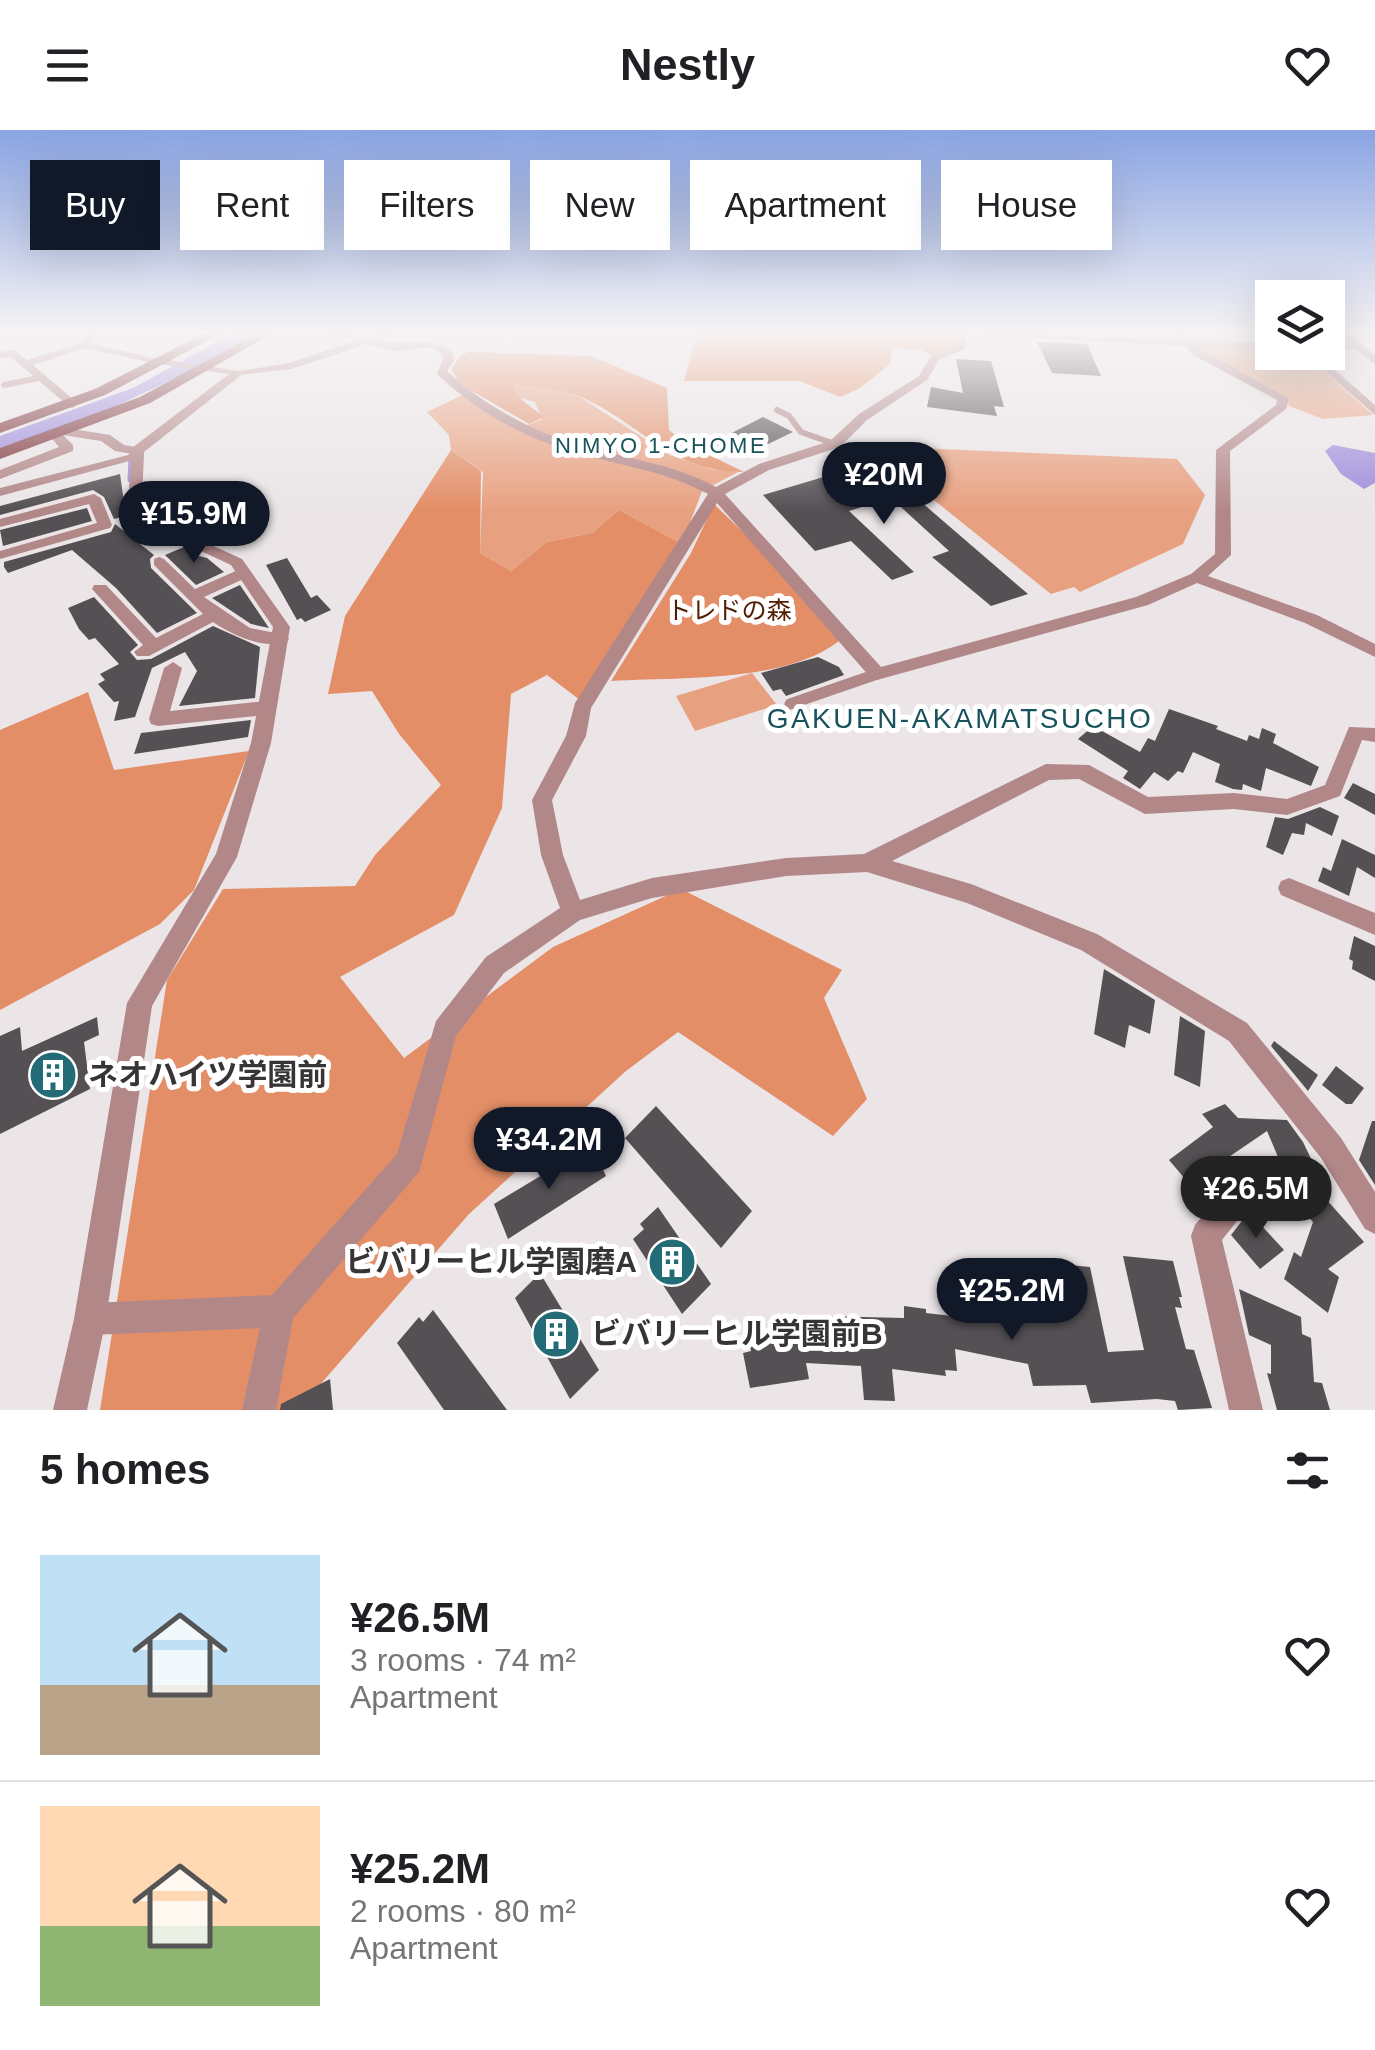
<!DOCTYPE html>
<meta charset="utf-8">
<style>
body{margin:0;font-family:Helvetica,"Noto Sans JP",sans-serif;background:#f6f6f6;color:#202124;height:100vh;display:flex;flex-direction:column;font-size:38px;white-space:nowrap}
*{box-sizing:border-box;margin:0}
p{font-size:32px;color:#757577}
.icon{flex:none;width:55px;height:55px;fill:none;stroke:currentColor;stroke-width:2;stroke-linecap:round;stroke-linejoin:round}
.map{position:relative;height:1280px;overflow:hidden}
.side{display:flex;flex-direction:column;background:#fff;flex:1}
.side>*{flex:none}
.hud{position:absolute;left:30px;top:30px;width:1315px;height:90px;display:flex;gap:20px}
.buttons{position:absolute;left:1255px;top:150px;display:grid;gap:20px}
.buttons a{display:grid;place-items:center;width:90px;height:90px;border-radius:0px;background:#fff;box-shadow:0 10px 40px #0002;font-size:50px}
.price{position:absolute;translate:-50% -85px;padding:0 22px;border-radius:35px;background:#111827;color:#fff;font-size:32px;line-height:65px;filter:drop-shadow(0 2px 5px #0008)}
.price::after{content:'';position:absolute;left:50%;top:60px;width:30px;height:22px;margin-left:-15px;background:inherit;clip-path:polygon(0 0,100% 0,50% 100%)}
.price.on{background:#222;color:#fff}
ul{padding:0;list-style:none}
li{display:flex;align-items:center;gap:30px;height:250px;padding:0 40px}
li+li{border-top:2px solid #e0e0e0}
li span{display:grid;place-items:center;flex:none;width:280px;height:200px;border-radius:0px;color:#555}
li>.icon{margin-inline-start:auto}
span .icon{width:120px;height:120px;fill:#fffc;stroke-width:1}
li b{font-size:42px}
h2{display:flex;justify-content:space-between;align-items:center;height:120px;padding:0 40px;font-size:42px}
.tag{padding:0 35px;border-radius:0px;background:#fff;box-shadow:0 10px 40px #0002;font-size:35px;line-height:90px}
.tag.on{background:#111827;color:#fff}
header{display:flex;justify-content:space-between;align-items:center;height:130px;padding:0 40px;background:#fff;font-size:45px;font-weight:600}
.map>svg:first-child{display:block}
.green{fill:#e8a180}
.forest{fill:#e38e67}
.water{fill:#9e8cdc}
.lines{fill:none;stroke-linecap:round;stroke-linejoin:round}
.stream-far1{stroke:#9e8cdc;stroke-width:4}
.stream{stroke:#9e8cdc;stroke-width:5}
.building{fill:#545054}
.service-far1{stroke:#b28788;stroke-width:6}
.service{stroke:#b28788;stroke-width:11}
.minor{fill:#b28788;fill-rule:evenodd}
.tertiary{fill:#b28788;fill-rule:evenodd}
.primary{fill:#7f373d;fill-rule:evenodd}
.labels{text-anchor:middle;stroke-width:10;stroke-linejoin:round;paint-order:stroke}
.far-neighbourhood-label{font-size:22px;letter-spacing:2.5px;fill:#18525b;stroke:#fff}
.park-label{font-size:25px;fill:#511d00;stroke:#fff}
.neighbourhood-label{font-size:28px;letter-spacing:2.5px;fill:#18525b;stroke:#fff}
.near-poi-label{font-size:30px;font-weight:bold;fill:#363435;stroke:#fff;text-anchor:start}
</style>
<header><svg class="icon" aria-label="menu" viewBox="0 0 24 24"><path d="M4 6h16M4 12h16M4 18h16"/></svg>Nestly<svg class="icon" aria-label="heart" viewBox="0 0 24 24"><path d="M12 20l-8-8c-3-5 5-10 8-4 3-6 11-1 8 4z"/></svg></header>
<div class="map">
<svg width="1375" height="1280" viewBox="0 0 1375 1280">
<rect width="100%" height="100%" fill="#ebe5e7"/>
<path class="green" d="M1193,216L1272,217V222L1304,223L1373,285L1323,289L1289,276L1287,269Z
M514,255L558,259L580,267L670,325L711,339L738,342L702,361L682,414L619,380L592,403L547,412L511,441L480,423L483,342L451,320L449,305L427,282L462,265L521,298L542,289L535,272L516,267Z
M914,318L1177,329L1205,365L1183,414L1080,462L1074,457L1051,464L909,350L910,342L899,334L915,324Z
M752,543L777,575L695,601L676,566Z"/>
<path class="forest" d="M697,202H931L961,206L955,215L933,227L922,220L892,218L890,234L860,258L840,267L800,251H684Z
M470,222L591,226L667,258L669,300L685,313L744,342C668,342 639,290 576,265C556,258 535,257 514,255L517,266L544,287L529,294L460,254L451,239L461,225Z
M451,320L481,341L480,423L511,441L547,412L592,403L619,380L682,414L580,570L547,545L511,564L502,678L454,785L340,847L404,928L553,817L681,759L842,840L824,868L867,969L833,1006L678,902L626,941L469,1084L298,1280H100L167,850L223,759L355,756L375,725L441,655L399,604L372,561L328,564L345,486Z
M714,374L748,407L839,511C785,553 679,547 611,551L691,423Z
M88,562L114,640L249,621L194,760L160,794L0,880V600Z"/>
<path class="water" d="M235,202H257L186,243L95,286L0,319V306L133,258Z
M1333,315L1375,323V353L1364,359L1341,344L1325,321Z"/>
<g class="lines">
<path class="stream-far1" d="M329,202L365,210
M131,332V323"/>
<path class="stream" d="M130,350L131,329
M130,368L136,382L167,402"/>
</g>
<path class="building" d="M1037,212L1087,214L1101,246L1052,243Z
M956,229L991,231L1004,277L994,276L997,286L927,277L931,257L963,263Z
M763,287L793,302L741,327L712,313Z
M874,332L884,340L895,338L909,350L899,353L1028,464L991,476L932,427L949,421L891,368L849,381L914,442L892,450L851,411L815,421L763,365Z
M120,344L124,372L131,382L126,386L114,389L104,367L93,360L0,385V376Z
M87,378L92,391L3,416L0,400Z
M115,394L154,425L150,429L151,438L197,483L157,503L116,458L72,420L8,443L4,437V432L111,402Z
M184,417L191,424L207,428L224,442L196,455L165,425Z
M287,428L311,468L317,465L331,480L305,492L301,488L297,490L266,435Z
M240,455L269,498L251,494L212,468Z
M94,467L138,515L130,522L137,530L151,529L213,496L260,517L255,568L179,576L197,541L185,522L152,538L135,587L114,591L119,571L114,572L98,554L105,550L100,544L119,534L95,508L89,510L79,499L68,478Z
M818,527L839,537L844,545L786,566L781,559L773,561L761,543Z
M1169,579L1218,596L1216,599L1247,611L1249,605L1259,609L1262,598L1276,604L1273,613L1319,637L1311,656L1266,638L1261,661L1243,654L1242,660L1233,659L1215,652L1220,634L1193,622L1183,643L1178,641L1168,651L1154,642L1140,659L1123,648L1128,641L1078,609L1093,596L1140,622L1148,608L1155,611Z
M251,590L248,607L134,624L141,603Z
M1353,653L1375,664V685L1344,668Z
M1320,677L1339,686L1332,706L1306,693L1304,705L1292,703L1283,725L1266,717L1275,687L1288,689Z
M1342,709L1375,725V748L1357,737L1349,766L1318,751L1323,737L1331,741Z
M1354,806L1375,816V851L1352,839L1353,831L1349,829Z
M1104,839L1155,870L1150,904L1129,895L1125,918L1094,904Z
M1180,886L1205,901L1200,957L1174,945Z
M97,887L99,905L84,912L90,959L0,1004V906L20,897L22,921Z
M1274,911L1318,945L1308,961L1271,916Z
M1336,936L1364,958L1352,974H1346L1322,955Z
M1225,974L1238,988L1287,990L1303,1012L1314,1035L1281,1034L1267,1001L1217,1035L1192,1057L1169,1030L1213,997L1202,984Z
M656,976L752,1081L721,1118L625,1008Z
M1372,991H1375V1055L1359,1030Z
M592,1015L606,1046L508,1109L494,1074Z
M1319,1061L1364,1112L1328,1139L1339,1147L1328,1183L1284,1149L1294,1122L1301,1127L1313,1092L1299,1076Z
M658,1077L711,1154L682,1184L633,1109L644,1099L640,1094Z
M1249,1082L1284,1120L1260,1139L1231,1105Z
M1123,1126L1173,1131L1182,1167H1179L1182,1178L1175,1177L1186,1219L1194,1220L1212,1278L1178,1280L1175,1271L1157,1269L1091,1273L1086,1255L1033,1256L1028,1234L955,1219L957,1241L945,1240L946,1246L892,1239L895,1271L864,1270L861,1236L806,1233L809,1249L750,1258L743,1223L751,1221L750,1216L823,1199L822,1186L904,1188V1176L926,1179V1183L970,1188L969,1173L1021,1183L1015,1161H1064L1059,1134L1090,1137L1108,1222L1144,1220Z
M540,1143L599,1240L570,1269L515,1168Z
M1239,1159L1301,1187L1302,1204L1311,1208L1314,1252L1322,1253L1330,1280H1277L1267,1243L1271,1244V1215L1249,1205Z
M433,1180L507,1280H444L397,1213L419,1187L423,1192Z
M330,1249L333,1280H280L281,1274Z"/>
<g class="lines">
<path class="service-far1" d="M4,255L43,247
M777,280L789,286L801,302L835,314"/>
<path class="service" d="M790,574L877,544"/>
<path class="minor" d="M87,202H97L91,213L168,232L162,235L85,218L33,235L75,271V277L71,278L11,227L0,228V222L14,220L27,230L81,213Z
M382,202H398L378,211C405,217 426,206 451,220L455,229L447,241C485,276 533,302 582,316C628,329 674,334 716,357L759,334L830,311L859,284L919,246L931,226L956,215L957,202H967L965,219L939,230L927,250L867,290L840,317L769,340L725,364L881,537L1136,467L1191,444L1215,424L1216,320L1276,275L1277,270L1193,225L1185,216L985,205L980,202L1178,210L1172,202H1183L1191,210L1272,212V218L1197,217L1289,269L1286,279L1230,321L1231,425L1208,446L1317,485L1375,514V527L1305,493L1197,453L1148,475L877,550L871,548L717,373L591,578L586,606L552,670L563,725L580,770L652,748L786,728L864,724L1046,634L1089,635L1148,667L1234,663L1287,669L1325,655L1349,597L1375,598V612L1362,610L1340,666L1287,685L1234,679L1145,684L1079,649L1049,650L892,731L971,754L1097,804L1247,893L1341,1008L1375,1062V1104L1365,1099L1321,1028L1229,911L1081,820L967,773L867,742L786,746L652,768L580,790L504,843L456,906L419,1042L293,1188L276,1280H242L260,1198L90,1205L79,1200L74,1189L79,1178L90,1173L272,1165L397,1024L436,891L486,827L560,778L541,725L532,670L566,606L575,573L708,364C666,341 622,336 577,323C525,309 476,281 437,244L443,229L442,224L431,217L395,221L367,214L291,239L239,245L233,242L289,233Z
M1328,213H1356L1361,216L1356,219H1328Z
M1303,222H1315L1375,275V285Z
M67,298L110,305L124,315L142,318L144,327L0,366V358L132,324L115,321L101,311L63,305L61,302Z
M51,303H61L73,315V321L0,349V340L59,317L50,306Z
M94,364L101,368L112,395L110,398L0,429V421L97,393L89,374L0,397V389Z
M159,427L164,429L195,459L238,440H250V446L204,467L250,498L286,505L289,509L286,513C261,518 234,506 213,492L149,526H137L134,522L143,515L92,459L94,455H106L156,508L203,484L154,435V429Z
M173,532L182,538L170,581L266,571L275,578L266,585L158,596L151,594L149,589L164,538Z
M1289,748L1375,783V805L1281,765L1278,758L1281,751Z
M1253,1034L1263,1038L1267,1048L1263,1058L1222,1110L1263,1280H1229L1191,1106L1195,1095L1243,1038Z"/>
<path class="tertiary" d="M1334,202H1346L1375,225V234Z
M162,229L245,242L144,322L142,371L185,403L242,429L290,497L271,613L237,727L152,876L106,1189L87,1280H53L74,1189L127,873L216,724L251,613L273,497L231,435L175,409L128,372L132,318L229,244L158,234L156,232Z"/>
<path class="primary" d="M207,202H224L105,265L0,303V293L95,259Z
M259,202H275L150,273L0,329V318L140,267Z"/>
</g>
<linearGradient id="sky" x2="0" y2="1"><stop stop-color="#8aa4e3"/><stop offset="0.53" stop-color="#f6f3f4"/><stop offset="1" stop-color="#f6f3f4" stop-opacity="0"/></linearGradient>
<rect width="1375" height="381" fill="url(#sky)"/>
<defs>
<g id="building-disc" transform="scale(2.5)"><circle r="9.5" fill="#236c77" stroke="#fff"/><path d="M-4-6H4V6H1V3H-1V6H-4ZM-2.5-4.3h1.7v1.8h-1.7ZM.8-4.3h1.7v1.8H.8ZM-2.5-1h1.7V.8h-1.7ZM.8-1h1.7V.8H.8Z" fill="#fff"/></g>
</defs>
<g fill-rule="evenodd">
<use href="#building-disc" x="53" y="945"/>
<use href="#building-disc" x="672" y="1132"/>
<use href="#building-disc" x="556" y="1204"/>
</g>
<g class="labels">
<g class="far-neighbourhood-label">
<text x="661" y="323">NIMYO 1-CHOME</text>
</g>
<g class="park-label">
<text x="729" y="489">トレドの森</text>
</g>
<g class="neighbourhood-label">
<text x="960" y="598">GAKUEN-AKAMATSUCHO</text>
</g>
<g class="near-poi-label">
<text x="88" y="955">ネオハイツ学園前</text>
<text x="637" y="1142" text-anchor="end">ビバリーヒル学園磨A</text>
<text x="591" y="1214">ビバリーヒル学園前B</text>
</g>
</g>
</svg>
<div class="buttons">
<a><svg class="icon" aria-label="layers" viewBox="0 0 24 24"><path d="M12 4l9 5-9 5-9-5zM3 14l9 5 9-5"/></svg></a>
</div>
<b class="price" style="left:884px;top:397px">¥20M</b>
<b class="price" style="left:194px;top:436px">¥15.9M</b>
<b class="price" style="left:549px;top:1062px">¥34.2M</b>
<b class="price on" style="left:1256px;top:1111px">¥26.5M</b>
<b class="price" style="left:1012px;top:1213px">¥25.2M</b>
<div class="hud">
<a class="tag on">Buy</a>
<a class="tag">Rent</a>
<a class="tag">Filters</a>
<a class="tag">New</a>
<a class="tag">Apartment</a>
<a class="tag">House</a>
</div>
</div>
<section class="side">
<h2>5 homes<svg class="icon" aria-label="filters" viewBox="0 0 24 24"><path d="M4 7h16M4 17h16"/><circle cx="9" cy="7" r="2"/><circle cx="15" cy="17" r="2"/></svg></h2>
<ul>
<li><span style="background:linear-gradient(#bfe0f5 65%,#b9a48a 0)"><svg class="icon" aria-label="home" viewBox="0 0 24 24"><path d="M3 11l9-7 9 7M6 9v11h12V9"/></svg></span><div><b>¥26.5M</b><p>3 rooms · 74 m²</p><p>Apartment</p></div><svg class="icon" aria-label="heart" viewBox="0 0 24 24"><path d="M12 20l-8-8c-3-5 5-10 8-4 3-6 11-1 8 4z"/></svg></li>
<li><span style="background:linear-gradient(#ffd9b3 60%,#8fb573 0)"><svg class="icon" aria-label="home" viewBox="0 0 24 24"><path d="M3 11l9-7 9 7M6 9v11h12V9"/></svg></span><div><b>¥25.2M</b><p>2 rooms · 80 m²</p><p>Apartment</p></div><svg class="icon" aria-label="heart" viewBox="0 0 24 24"><path d="M12 20l-8-8c-3-5 5-10 8-4 3-6 11-1 8 4z"/></svg></li>
</ul>
</section>
